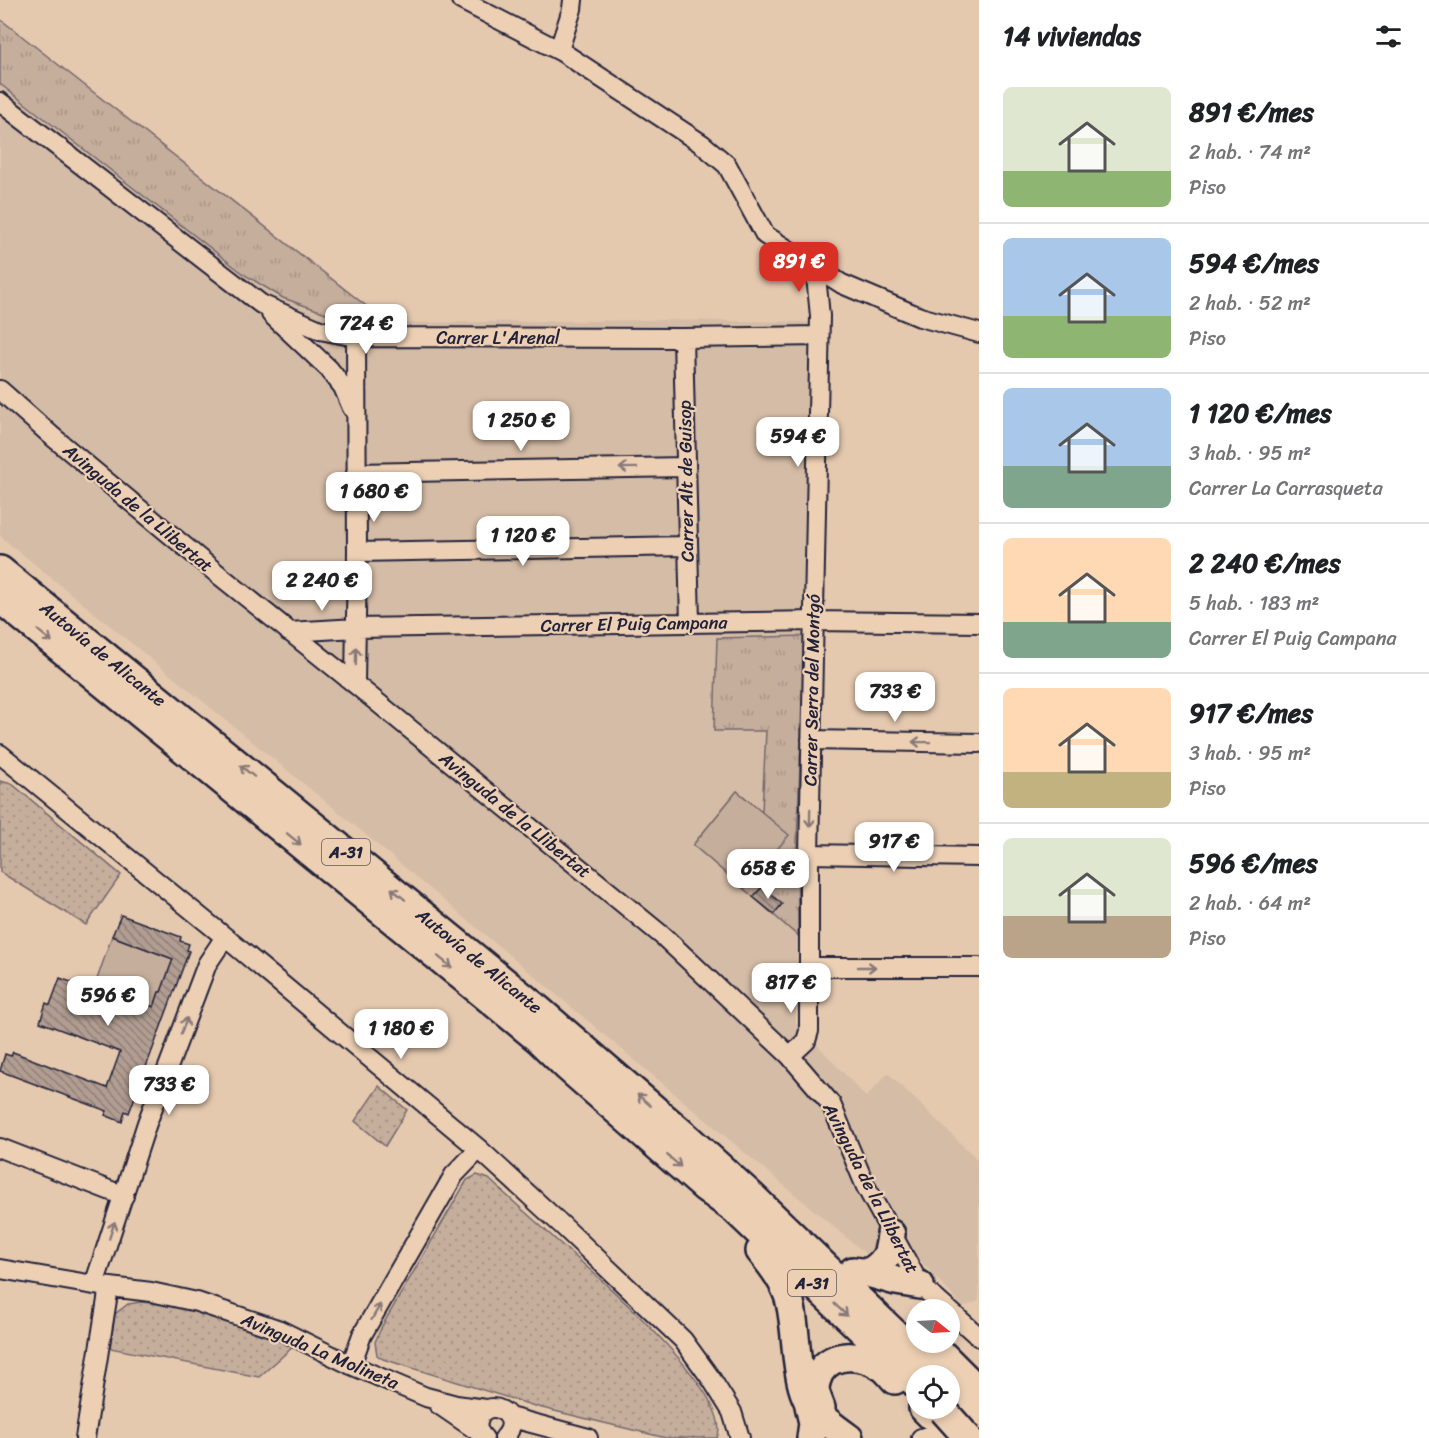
<!DOCTYPE html>
<html lang="es">
<meta charset="utf-8">
<style>
body{margin:0;font-family:Sriracha,sans-serif;background:#f2f2f2;color:#202124;height:100vh;display:flex;flex-direction:column;font-size:22px;white-space:nowrap}
*{box-sizing:border-box;margin:0}
p{font-size:20px;color:#757577}
.icon{flex:none;width:33px;height:33px;fill:none;stroke:currentColor;stroke-width:2;stroke-linecap:round;stroke-linejoin:round}
.map{position:relative;flex:1;overflow:hidden}
.drawer{display:flex;flex-direction:column;background:#fff;width:450px}
.drawer>*{flex:none}
.needle{width:39px;rotate:108deg}
.tools{position:absolute;left:906px;top:1299px;display:grid;gap:12px}
.tools a{display:grid;place-items:center;width:54px;height:54px;border-radius:50%;background:#fff;box-shadow:0 3px 9px #0003;font-size:30px}
.price{position:absolute;translate:-50% -51px;padding:0 14px;border-radius:12px;background:#fff;color:#222;font-size:20px;line-height:39px;filter:drop-shadow(0 2px 3px #0008)}
.price::after{content:'';position:absolute;left:50%;top:36px;width:18px;height:14px;margin-left:-9px;background:inherit;clip-path:polygon(0 0,100% 0,50% 100%)}
.price.on{background:#d93025;color:#fff}
ul{padding:0;list-style:none}
li{display:flex;align-items:center;gap:18px;height:150px;padding:0 24px}
li+li{border-top:2px solid #e0e0e0}
li span{display:grid;place-items:center;flex:none;width:168px;height:120px;border-radius:9px;color:#555}
li>.icon{margin-inline-start:auto}
span .icon{width:72px;height:72px;fill:#fffc;stroke-width:1}
li b{font-size:26px}
h2{display:flex;justify-content:space-between;align-items:center;height:72px;padding:0 24px;font-size:26px}
main{display:flex;flex:1;min-height:0}
.map>svg:first-child{display:block}
.built{fill:#d5bca6}
.grass{fill:url(#grass-dots);stroke:#74686c;stroke-width:1.5}
.park{fill:url(#park-tufts);stroke:#74686c;stroke-width:1.5}
.garden{fill:#c5ae9c;stroke:#74686c;stroke-width:1.5}
.building{fill:url(#building-back-hatch);stroke:#22223b;stroke-width:1.5}
.lines{fill:none;stroke-linecap:round;stroke-linejoin:round}
.minor-casing{stroke:#22223b;stroke-width:22}
.highway-casing{stroke:#22223b;stroke-width:32}
.minor{stroke:#edd0b4;stroke-width:18}
.highway{stroke:#edd0b4;stroke-width:27}
.highway-bridge-casing{stroke:#22223b;stroke-width:32;stroke-linecap:butt}
.highway-bridge{stroke:#edd0b4;stroke-width:27}
.oneway{stroke:#887978}
.labels{text-anchor:middle;stroke-width:4.5;stroke-linejoin:round;paint-order:stroke}
.shield{fill:#edd0b4;stroke:#5f565f;stroke-width:1.5}
.shield-label{font-size:16px;font-weight:bold;fill:#22223b}
.street-label{font-size:18px;fill:#22223b;stroke:#edd0b4}
</style>
<main>
<div class="map">
<svg width="979" height="1438" viewBox="0 0 979 1438">
<defs>
<pattern id="grass-dots" width="8" height="8" patternUnits="userSpaceOnUse" patternTransform="scale(1.5)"><rect width="8" height="8" fill="#c5ae9c"/><path d="M2 2h.1M6 6h.1" fill="none" stroke="#a99587" stroke-width="1.8" stroke-linecap="round"/></pattern>
<pattern id="park-tufts" width="24" height="20" patternUnits="userSpaceOnUse" patternTransform="scale(1.5)"><rect width="24" height="20" fill="#c5ae9c"/><path d="M3 7l-1-3M5 7V3M7 7l1-3M15 17l-1-3M17 17v-4M19 17l1-3" fill="none" stroke="#a99587"/></pattern>
<pattern id="building-back-hatch" width="6" height="6" patternUnits="userSpaceOnUse" patternTransform="scale(1.5)"><rect width="6" height="6" fill="#b19d91"/><path d="M-1 5l2 2M0 0l6 6M5-1l2 2" fill="none" stroke="#908078"/></pattern>
</defs>
<rect width="100%" height="100%" fill="#e5c9af"/>
<filter id="ink" filterUnits="userSpaceOnUse"><feTurbulence type="fractalNoise" baseFrequency=".0167" numOctaves="2"/><feDisplacementMap in="SourceGraphic" scale="12" xChannelSelector="R" yChannelSelector="G"/><feConvolveMatrix kernelMatrix="1 2 1 2 8 2 1 2 1" color-interpolation-filters="sRGB"/></filter>
<g filter="url(#ink)">
<path class="built" d="M0,84L244,275L343,319L388,323L654,320L814,322L805,636L717,638L714,731H766L762,812L693,845L798,936L796,1022L866,1097L888,1073L979,1161V1301L963,1307L917,1257L903,1234L872,1259L342,815L0,536Z"/>
<path class="grass" d="M0,781L12,784L121,875L86,925L0,872Z
M379,1086L407,1110L385,1146L355,1121Z
M477,1175L489,1179C510,1199 532,1218 554,1238C586,1266 737,1394 717,1438H666L538,1407L383,1359L377,1355L375,1342L382,1326L467,1180Z
M141,1302L188,1307L295,1345L259,1377L110,1348L115,1314L128,1304Z"/>
<path class="park" d="M0,19L388,323L343,319L283,298L245,275L0,84Z
M805,636L797,842L798,936L693,845L737,791L762,811L766,731H714L717,638Z"/>
<path class="garden" d="M737,791L789,835L744,889L693,845Z
M112,936L173,959L161,992H159L154,1007L95,985Z"/>
<path class="building" d="M762,887L782,904L774,914L753,897Z
M121,915L181,937L180,941L189,944L187,950L189,951L129,1113L125,1111L122,1122L105,1115L107,1111L0,1071L5,1054L11,1056L13,1052L107,1088L120,1052L40,1022L46,1003L50,1005L60,978L92,990L94,984L154,1007L159,992H161L173,959L112,936Z"/>
<g class="lines">
<g class="minor-casing">
<path id="minor" d="M461,0L562,52L702,144L727,165L765,235L842,284L920,317L979,333
M559,50L572,9L573,0
M0,102L261,304L320,330L356,337L683,338L819,336
M271,314L329,369L343,387L352,408
M683,338L690,623
M0,390L53,437L219,575L355,684L664,937L790,1056L831,1104L866,1187L920,1285L948,1310
M356,473L686,467
M357,552L688,546
M289,632L356,628L813,621L979,623
M355,684L357,552L356,337
M811,740L979,743
M0,754L225,937L479,1149L563,1226L683,1340L712,1380L732,1412L740,1438
M809,854L979,857
M808,967H979
M790,1056L806,1041L809,1031V854L820,316L815,266
M0,1148L124,1196
M0,1269L94,1285L151,1292L197,1302L280,1330L351,1365L426,1397L456,1405L486,1409
M94,1285L147,1123L207,964L225,937
M950,1311L979,1337
M351,1365L362,1335L454,1175L479,1149
M438,1404L479,1432
M509,1417L588,1438
M85,1438L109,1287
M484,1438C479,1433 476,1428 478,1421C484,1394 527,1414 504,1438
M921,1438L968,1425"/>
</g>
<g class="highway-casing">
<path id="highway" d="M0,570L538,1009L689,1139L752,1196L939,1376
M0,599L538,1039L567,1067L704,1187L734,1209L872,1340L916,1384
M760,1251C772,1266 785,1282 790,1302C794,1319 795,1338 797,1356C799,1371 801,1388 808,1401C818,1416 835,1428 849,1438
M853,1271L868,1273L896,1281L920,1285
M868,1273C886,1262 889,1255 891,1234
M931,1343L979,1391
M950,1386L979,1416
M808,1401L813,1423L811,1438
M821,1408C819,1402 816,1396 815,1390C815,1384 817,1378 820,1372C833,1351 863,1354 882,1367C887,1370 891,1376 895,1380
M923,1408L930,1415"/>
</g>
<use href="#minor" class="minor"/>
<use href="#highway" class="highway"/>
<g class="highway-bridge-casing">
<path id="highway-bridge" d="M943,1410L968,1438"/>
</g>
<use href="#highway-bridge" class="highway-bridge"/>
</g>
<defs><path id="oneway-shaft" d="M-6 0H5M1.5-3L5.5 0L1.5 3" fill="none" stroke-width="1.6" stroke-linecap="round" stroke-linejoin="round" transform="scale(1.5)"/></defs>
<g class="oneway">
<use href="#oneway-shaft" transform="translate(628 468) rotate(179)"/>
<use href="#oneway-shaft" transform="translate(45 636) rotate(39)"/>
<use href="#oneway-shaft" transform="translate(356 656) rotate(-89)"/>
<use href="#oneway-shaft" transform="translate(921 742) rotate(-179)"/>
<use href="#oneway-shaft" transform="translate(247 771) rotate(-141)"/>
<use href="#oneway-shaft" transform="translate(810 818) rotate(91)"/>
<use href="#oneway-shaft" transform="translate(294 839) rotate(39)"/>
<use href="#oneway-shaft" transform="translate(398 894) rotate(-141)"/>
<use href="#oneway-shaft" transform="translate(445 962) rotate(39)"/>
<use href="#oneway-shaft" transform="translate(867 967)"/>
<use href="#oneway-shaft" transform="translate(184 1026) rotate(-69)"/>
<use href="#oneway-shaft" transform="translate(644 1100) rotate(-139)"/>
<use href="#oneway-shaft" transform="translate(674 1161) rotate(41)"/>
<use href="#oneway-shaft" transform="translate(112 1230) rotate(-72)"/>
<use href="#oneway-shaft" transform="translate(841 1310) rotate(43)"/>
<use href="#oneway-shaft" transform="translate(376 1312) rotate(-60)"/>
</g>
</g>
<g class="labels">
<g class="shield">
<rect x="322" y="839" width="48" height="26" rx="4.5"/>
<rect x="788" y="1270" width="48" height="26" rx="4.5"/>
</g>
<g class="shield-label">
<text x="346" y="858">A-31</text>
<text x="812" y="1289">A-31</text>
</g>
<g class="street-label">
<text x="498" y="344">Carrer L'Arenal</text>
<text transform="translate(686 481) rotate(-91)" y="6">Carrer Alt de Guisop</text>
<text transform="translate(138 508) rotate(40)" y="6">Avinguda de la Llibertat</text>
<text transform="translate(634 624) rotate(-1)" y="6">Carrer El Puig Campana</text>
<text transform="translate(103 654) rotate(39)" y="6">Autovía de Alicante</text>
<text transform="translate(812 690) rotate(-89)" y="6">Carrer Serra del Montgó</text>
<text transform="translate(515 815) rotate(39)" y="6">Avinguda de la Llibertat</text>
<text transform="translate(479 961) rotate(39)" y="6">Autovía de Alicante</text>
<text transform="translate(871 1188) rotate(63)" y="6">Avinguda de la Llibertat</text>
<text transform="translate(320 1351) rotate(23)" y="6">Avinguda La Molineta</text>
</g>
</g>
</svg>
<div class="tools">
<a><svg class="needle" viewBox="-14 -14 28 28"><path d="M0-13l5 13h-10z" fill="#e53935"/><path d="M0 13l5-13h-10z" fill="#757577"/></svg></a>
<a><svg class="icon" aria-label="locate" viewBox="0 0 24 24"><circle cx="12" cy="12" r="6"/><path d="M12 2v4M12 18v4M2 12h4M18 12h4"/></svg></a>
</div>
<b class="price on" style="left:799px;top:293px">891 €</b>
<b class="price" style="left:366px;top:355px">724 €</b>
<b class="price" style="left:521px;top:452px">1 250 €</b>
<b class="price" style="left:798px;top:468px">594 €</b>
<b class="price" style="left:374px;top:523px">1 680 €</b>
<b class="price" style="left:523px;top:567px">1 120 €</b>
<b class="price" style="left:322px;top:612px">2 240 €</b>
<b class="price" style="left:895px;top:723px">733 €</b>
<b class="price" style="left:894px;top:873px">917 €</b>
<b class="price" style="left:768px;top:900px">658 €</b>
<b class="price" style="left:791px;top:1014px">817 €</b>
<b class="price" style="left:108px;top:1027px">596 €</b>
<b class="price" style="left:401px;top:1060px">1 180 €</b>
<b class="price" style="left:169px;top:1116px">733 €</b>
</div>
<section class="drawer">
<h2>14 viviendas<svg class="icon" aria-label="filters" viewBox="0 0 24 24"><path d="M4 7h16M4 17h16"/><circle cx="9" cy="7" r="2"/><circle cx="15" cy="17" r="2"/></svg></h2>
<ul>
<li><span style="background:linear-gradient(#dfe7d0 70%,#8fb573 0)"><svg class="icon" aria-label="home" viewBox="0 0 24 24"><path d="M3 11l9-7 9 7M6 9v11h12V9"/></svg></span><div><b>891 €/mes</b><p>2 hab. · 74 m²</p><p>Piso</p></div></li>
<li><span style="background:linear-gradient(#a9c7e8 65%,#8fb573 0)"><svg class="icon" aria-label="home" viewBox="0 0 24 24"><path d="M3 11l9-7 9 7M6 9v11h12V9"/></svg></span><div><b>594 €/mes</b><p>2 hab. · 52 m²</p><p>Piso</p></div></li>
<li><span style="background:linear-gradient(#a9c7e8 65%,#7fa58c 0)"><svg class="icon" aria-label="home" viewBox="0 0 24 24"><path d="M3 11l9-7 9 7M6 9v11h12V9"/></svg></span><div><b>1 120 €/mes</b><p>3 hab. · 95 m²</p><p>Carrer La Carrasqueta</p></div></li>
<li><span style="background:linear-gradient(#ffd9b3 70%,#7fa58c 0)"><svg class="icon" aria-label="home" viewBox="0 0 24 24"><path d="M3 11l9-7 9 7M6 9v11h12V9"/></svg></span><div><b>2 240 €/mes</b><p>5 hab. · 183 m²</p><p>Carrer El Puig Campana</p></div></li>
<li><span style="background:linear-gradient(#ffd9b3 70%,#c2b280 0)"><svg class="icon" aria-label="home" viewBox="0 0 24 24"><path d="M3 11l9-7 9 7M6 9v11h12V9"/></svg></span><div><b>917 €/mes</b><p>3 hab. · 95 m²</p><p>Piso</p></div></li>
<li><span style="background:linear-gradient(#dfe7d0 65%,#b9a48a 0)"><svg class="icon" aria-label="home" viewBox="0 0 24 24"><path d="M3 11l9-7 9 7M6 9v11h12V9"/></svg></span><div><b>596 €/mes</b><p>2 hab. · 64 m²</p><p>Piso</p></div></li>
</ul>
</section>
</main>
